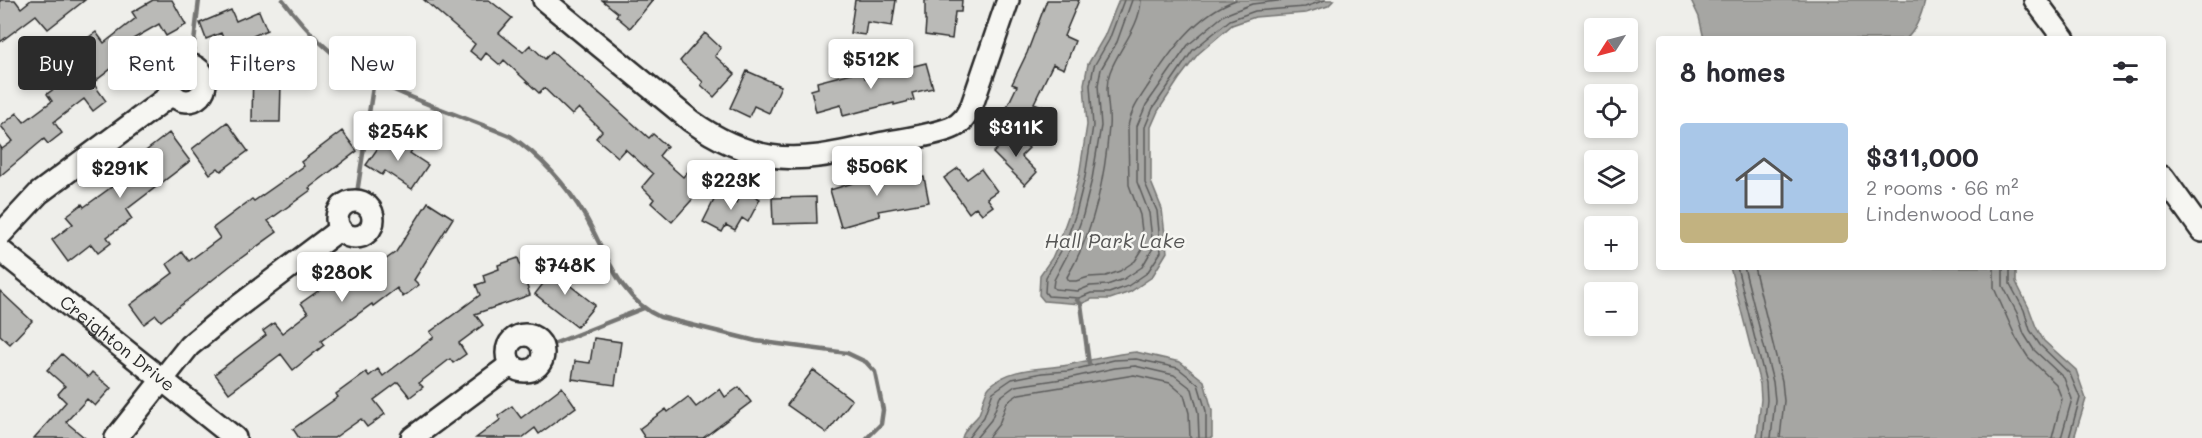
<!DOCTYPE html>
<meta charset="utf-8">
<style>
body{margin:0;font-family:Mali,sans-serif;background:#f7f7f7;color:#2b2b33;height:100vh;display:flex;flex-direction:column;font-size:22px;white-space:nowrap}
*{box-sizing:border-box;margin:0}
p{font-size:20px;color:#7c7c81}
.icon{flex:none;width:33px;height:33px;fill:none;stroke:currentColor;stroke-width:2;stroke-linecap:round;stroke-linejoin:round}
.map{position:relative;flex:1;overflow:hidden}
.drawer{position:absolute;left:1656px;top:36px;width:510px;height:234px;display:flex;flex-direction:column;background:#fff;border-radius:6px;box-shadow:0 3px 9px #0003}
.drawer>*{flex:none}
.hud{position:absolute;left:18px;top:36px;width:570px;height:54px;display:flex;gap:12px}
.needle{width:39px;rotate:234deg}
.fabs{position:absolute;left:1584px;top:18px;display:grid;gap:12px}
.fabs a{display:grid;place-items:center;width:54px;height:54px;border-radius:6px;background:#fff;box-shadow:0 3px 9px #0003;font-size:30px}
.price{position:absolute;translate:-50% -51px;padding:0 14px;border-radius:6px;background:#fff;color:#222;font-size:20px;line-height:39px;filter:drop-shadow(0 2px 3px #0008)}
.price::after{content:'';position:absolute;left:50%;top:36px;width:18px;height:14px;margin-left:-9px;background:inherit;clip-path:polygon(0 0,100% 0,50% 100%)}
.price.current{background:#2b2b2b;color:#fff}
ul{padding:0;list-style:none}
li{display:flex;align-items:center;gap:18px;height:150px;padding:0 24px}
li span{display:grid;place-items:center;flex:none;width:168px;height:120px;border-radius:6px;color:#555}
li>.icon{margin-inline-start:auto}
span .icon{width:72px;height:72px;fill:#fffc;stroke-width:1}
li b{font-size:26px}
h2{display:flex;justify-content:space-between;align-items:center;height:72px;padding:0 24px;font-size:26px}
.tag{padding:0 21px;border-radius:6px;background:#fff;box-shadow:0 3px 9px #0003;font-size:21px;line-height:54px}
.tag.current{background:#2b2b2b;color:#fff}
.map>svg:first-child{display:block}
.water{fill:#a6a6a3;stroke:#757573;stroke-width:1.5}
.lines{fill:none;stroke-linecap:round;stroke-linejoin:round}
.shore{stroke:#5c5c5b;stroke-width:1.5}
.stream{stroke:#757573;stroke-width:4.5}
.building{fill:#babab7;stroke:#2b2b2b;stroke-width:1.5}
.minor-casing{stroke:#2b2b2b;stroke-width:26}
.minor{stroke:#f6f6f2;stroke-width:21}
.labels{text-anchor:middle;stroke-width:5;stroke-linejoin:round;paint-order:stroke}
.street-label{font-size:18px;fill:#2b2b2b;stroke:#f6f6f2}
.water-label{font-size:20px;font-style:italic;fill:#565655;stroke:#f6f6f2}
</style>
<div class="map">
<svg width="2202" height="438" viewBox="0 0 2202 438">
<rect width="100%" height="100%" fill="#eeeeea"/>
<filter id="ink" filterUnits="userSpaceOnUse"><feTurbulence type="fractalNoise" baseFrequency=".0167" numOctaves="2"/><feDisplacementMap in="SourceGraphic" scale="12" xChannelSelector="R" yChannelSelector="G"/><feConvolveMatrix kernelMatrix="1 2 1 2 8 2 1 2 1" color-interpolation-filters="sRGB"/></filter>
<g filter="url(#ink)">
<path class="water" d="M1119,0H1334L1328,6L1306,13L1255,17L1232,25L1198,54L1179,79L1158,111L1151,127V182L1162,209L1167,252L1152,277L1130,292L1110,299H1092L1081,304L1044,301L1039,295L1040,275L1052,258L1059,242L1070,211L1079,176L1087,125L1084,84L1088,64L1104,37Z
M1691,0H1925C1922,13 1916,30 1906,39H1704L1699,17Z
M1730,267H2016V282L2029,308L2036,327L2044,341L2076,370L2086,399L2074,438H1757L1761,399L1760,384Z
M1136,352L1180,362L1204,381L1212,410V438H962C964,429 972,423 978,416C983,407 983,393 990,386C1012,366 1041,370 1068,365C1091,360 1113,354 1136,352Z"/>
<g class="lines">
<path class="shore" d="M1124,0L1109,40L1094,66L1090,85L1093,126L1085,177L1076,213L1065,244L1046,277L1045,292L1048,296L1079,298L1091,293H1109L1128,286L1147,273L1161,252L1157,211L1145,183V127L1153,108L1193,50L1230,20L1255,11L1305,7L1325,0
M1132,0L1117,42L1101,69L1098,85L1101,126L1092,179L1083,215L1072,246L1054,280L1053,287L1055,289L1078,291L1090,286L1107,285L1124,279L1142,267L1153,248L1149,213L1137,182V126L1146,105L1188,45L1224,15L1252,4L1286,0
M1141,0C1140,27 1119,48 1110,72C1103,90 1111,108 1109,127C1105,178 1093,233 1067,277L1069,281H1076L1089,277L1106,276L1120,271L1135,261L1144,247L1140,215L1129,185L1128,127C1130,112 1140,98 1148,86C1170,52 1196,14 1236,0
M1737,267L1766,383L1767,400L1763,438
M1744,267L1773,382L1775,400L1771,438
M1754,267L1782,381L1784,401L1780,438
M1994,267V288L2016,338L2028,357L2056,384L2062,399L2052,438
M2003,267V286L2017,313L2024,334L2034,350L2064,378L2072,399L2061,438
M2010,267V284L2024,310L2030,330L2040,345L2070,374L2080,398L2069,438
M968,438L984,417L993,392L1012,379L1042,373L1068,371L1114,360L1136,359L1178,368L1198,384L1206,411V438
M976,438L991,420L1000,397L1015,386L1069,378L1115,368L1135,366L1174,375L1192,389L1198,412L1199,438
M988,438L999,424L1007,402L1019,394L1134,375L1170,383L1184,395L1189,413L1190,438"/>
<path class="stream" d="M283,0C304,28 333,58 364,75C410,100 462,116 510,136C540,155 567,186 585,216C606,252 619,299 660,317L756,341L847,353L866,362L875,372L883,410L881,424L867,438
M193,51L199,0
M356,200L374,80
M1077,300L1081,304L1089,364
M543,348L644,308"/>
</g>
<path class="building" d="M0,0H15L21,8L31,0H85L48,29L36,15L0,42Z
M153,0H172L186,25L166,36L159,24L133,39L139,47L93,83L106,101L93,111L84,99L54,122L62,133L48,144L44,139L0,176V146L2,149L13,141L1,126L17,113L24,122L52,101L47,94L91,62L78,45L96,32L104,43L136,18L132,12Z
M424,0H489L512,18L499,33L523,52L530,45L545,59L552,51L649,138L653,134L667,146L659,156L683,177L693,166L709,181L672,222L651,203L654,199L642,187L653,174L625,149L618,157L596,138L602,131L579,108L572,115L544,88L539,93L504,60L500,65L486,53L481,60L470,51L475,44Z
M602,0H653L630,28L616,16L618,13Z
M855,0H896L892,26L867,22L865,35L850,33Z
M925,0H962L961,12H955L952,39L925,35L926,21L925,20Z
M1047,0H1079L1064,36L1075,41L1064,69L1053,64L1034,103L1044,107L1036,124L1006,109L1017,86L1012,84L1027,53Z
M231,10L236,21L259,11L267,30L227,47L221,33L206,39L200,23Z
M705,33L721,48L715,56L735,74L714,97L701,85L703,82L680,61Z
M926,63L933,88L912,93L914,100L894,105V103L843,116L841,105L816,112L811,90L818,88L817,82L863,70L865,78Z
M253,64H271V83H281L280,122H252Z
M747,71L781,86L769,113L754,106L749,117L730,108Z
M227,122L248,151L221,171L218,168L210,174L192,149Z
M342,131L357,151L309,188L311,190L268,221L277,232L230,266L161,321L156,315L144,324L130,305L173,273L167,264L182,252L189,261L220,238L213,228L252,199L254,201L304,166L301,162Z
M169,133L190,161L126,210L132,219L107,237L111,243L98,253L91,244L68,262L52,240L73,224L66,216L82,204L84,207L117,183L114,178L131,166L129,164Z
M1013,133L1029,148L1021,156L1037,172L1025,185L993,153Z
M398,135L415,146L410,153L428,165L412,189L385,171L382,175L366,165L384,139L392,145Z
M958,168L967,179L981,169L997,191L987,198L993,206L982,214L976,207L969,213L944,178Z
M909,172L910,179L924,177L929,202L878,211L880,216L841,227L830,190L869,178Z
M743,189L760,199L748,222L742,218L735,230L726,225L722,232L703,222L717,194L736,203Z
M816,197L817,223L773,224L772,198Z
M428,202L453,218L414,280L419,285L403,297L397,288L373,306L372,304L321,341L324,345L293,370L281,354L229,393L215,374L266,335L263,331L274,323L282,333L308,313L301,303L338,277L346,288L396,252Z
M518,258L530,295L475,314L483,325L459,343L466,354L453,363L450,359L419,383L423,387L410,397L398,382L374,400L385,414L367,427L361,419L334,438H299L293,429L338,397L336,394L366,372L369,376L378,369L383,376L434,337L430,332L480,295L476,285L485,282L483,275L499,269L498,265Z
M559,263L573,275L567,283L595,305L577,327L535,294Z
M0,291L32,321L10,344L0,335Z
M594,338L621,342L615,385L572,379L575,361L590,363Z
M62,354L88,377L92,372L111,388L95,406L87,399L66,422L85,438H34L66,402L58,394L65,386L47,370Z
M813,370L852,400L827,433L787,405Z
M562,387L576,407L539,434L535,428L522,438H476L500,420L498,416L512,406L521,418Z
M739,387L751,402L703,438H645L639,429L666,409L668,412L688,397L696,407L720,389L725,397Z"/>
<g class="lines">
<g class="minor-casing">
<g id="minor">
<path d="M544,0L691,121C715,138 740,151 770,156C808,162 847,151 884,143C905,139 930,136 951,128C962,124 967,115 972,105L1008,0"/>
<path d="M2035,0L2064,39"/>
<circle cx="187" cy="83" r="18"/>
<path d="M2163,177L2202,231"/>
<circle cx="355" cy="219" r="18"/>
<path d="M0,235L39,193L172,94"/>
<path id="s1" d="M0,250L235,438"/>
<circle cx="525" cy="353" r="18"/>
<path d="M116,438L189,346L224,317L340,229"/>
<path d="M412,438L510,365"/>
</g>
</g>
<use href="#minor" class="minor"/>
</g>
</g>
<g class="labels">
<g class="street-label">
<text dy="6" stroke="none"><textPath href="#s1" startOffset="150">Creighton Drive</textPath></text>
</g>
<g class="water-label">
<text x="1115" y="248">Hall Park Lake</text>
</g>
</g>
</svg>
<div class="fabs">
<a><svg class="needle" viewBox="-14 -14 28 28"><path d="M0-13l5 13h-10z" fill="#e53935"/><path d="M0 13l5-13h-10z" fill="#7c7c81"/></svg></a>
<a><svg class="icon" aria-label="locate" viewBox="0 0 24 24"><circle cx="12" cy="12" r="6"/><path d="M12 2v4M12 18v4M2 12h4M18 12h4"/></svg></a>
<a><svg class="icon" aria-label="layers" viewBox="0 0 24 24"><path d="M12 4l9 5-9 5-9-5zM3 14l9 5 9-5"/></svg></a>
<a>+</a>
<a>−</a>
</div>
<b class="price" style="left:871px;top:90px">$512K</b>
<b class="price current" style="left:1016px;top:158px">$311K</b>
<b class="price" style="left:398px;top:162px">$254K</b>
<b class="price" style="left:877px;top:197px">$506K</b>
<b class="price" style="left:120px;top:199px">$291K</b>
<b class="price" style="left:731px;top:211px">$223K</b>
<b class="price" style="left:565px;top:296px">$748K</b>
<b class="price" style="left:342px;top:303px">$280K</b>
<div class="hud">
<a class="tag current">Buy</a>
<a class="tag">Rent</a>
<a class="tag">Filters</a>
<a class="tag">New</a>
</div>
<section class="drawer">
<h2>8 homes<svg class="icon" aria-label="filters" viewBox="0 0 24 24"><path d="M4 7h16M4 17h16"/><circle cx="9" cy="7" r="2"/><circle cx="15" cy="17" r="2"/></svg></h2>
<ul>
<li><span style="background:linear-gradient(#a9c7e8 75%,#c2b280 0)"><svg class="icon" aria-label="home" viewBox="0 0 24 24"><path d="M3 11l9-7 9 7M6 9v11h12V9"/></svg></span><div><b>$311,000</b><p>2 rooms · 66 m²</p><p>Lindenwood Lane</p></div></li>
</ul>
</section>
</div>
